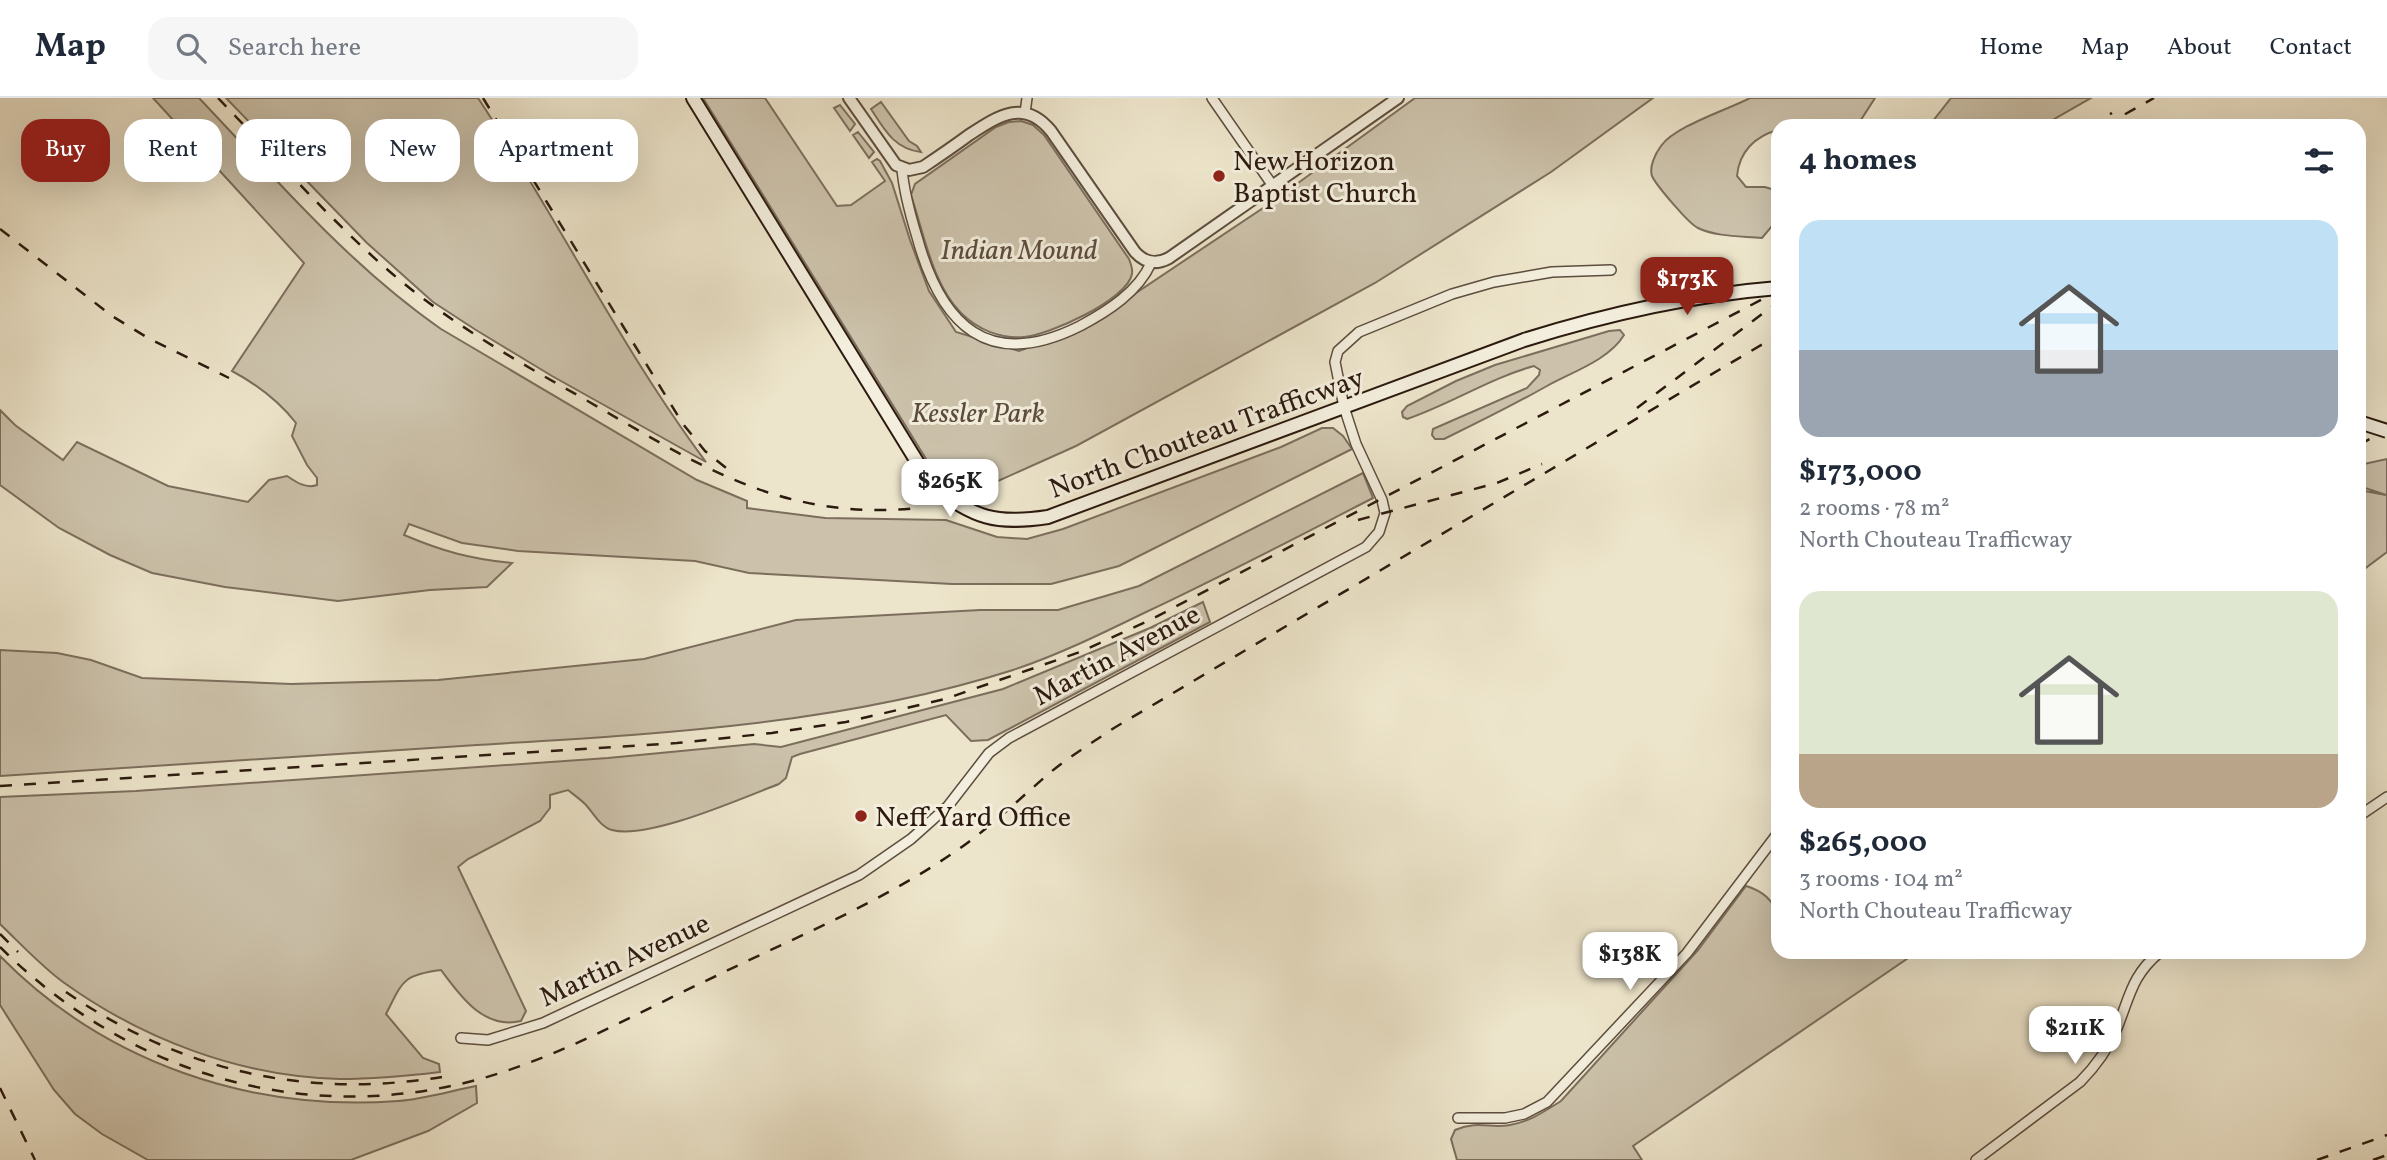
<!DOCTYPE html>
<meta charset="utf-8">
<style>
body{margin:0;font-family:Vollkorn,serif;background:#f6f6f7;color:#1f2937;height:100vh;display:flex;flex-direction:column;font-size:26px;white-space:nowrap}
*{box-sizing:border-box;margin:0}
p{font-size:23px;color:#747a83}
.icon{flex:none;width:38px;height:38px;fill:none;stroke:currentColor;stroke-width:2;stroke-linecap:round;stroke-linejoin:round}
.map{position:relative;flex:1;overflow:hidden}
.sheet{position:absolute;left:1771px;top:21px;width:595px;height:840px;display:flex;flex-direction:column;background:#fff;border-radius:21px;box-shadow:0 7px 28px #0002}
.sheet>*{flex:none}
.hud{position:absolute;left:21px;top:21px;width:665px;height:63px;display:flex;gap:14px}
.price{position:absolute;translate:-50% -60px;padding:0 16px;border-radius:14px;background:#fff;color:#222;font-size:23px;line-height:46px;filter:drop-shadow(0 2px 4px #0008)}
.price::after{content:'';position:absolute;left:50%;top:42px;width:21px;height:16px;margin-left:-10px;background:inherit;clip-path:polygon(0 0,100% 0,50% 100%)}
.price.active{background:#8f2418;color:#fff}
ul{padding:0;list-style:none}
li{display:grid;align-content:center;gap:14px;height:371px;padding:0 28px}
li span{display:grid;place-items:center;height:217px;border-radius:21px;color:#555}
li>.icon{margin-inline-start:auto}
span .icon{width:126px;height:126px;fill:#fffc;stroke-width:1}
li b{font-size:30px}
h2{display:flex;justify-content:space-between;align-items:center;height:84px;padding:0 28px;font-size:30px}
.tag{padding:0 24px;border-radius:21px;background:#fff;box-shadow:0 7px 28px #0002;font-size:24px;line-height:63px}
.tag.active{background:#8f2418;color:#fff}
header{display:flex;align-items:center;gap:42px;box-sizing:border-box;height:98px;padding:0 35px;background:#fff;border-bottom:2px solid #e0e1e3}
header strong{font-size:33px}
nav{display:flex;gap:38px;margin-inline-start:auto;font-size:24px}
.search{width:490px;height:63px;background:#f6f6f7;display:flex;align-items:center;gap:18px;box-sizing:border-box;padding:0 24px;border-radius:21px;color:#747a83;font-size:26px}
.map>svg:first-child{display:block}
.green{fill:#ccc2ab;stroke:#7c6e5d;stroke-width:2}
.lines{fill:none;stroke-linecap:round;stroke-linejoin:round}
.minor-casing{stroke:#5c4d3e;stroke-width:12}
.tertiary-casing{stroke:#5c4d3e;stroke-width:14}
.secondary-casing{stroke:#2c1a0f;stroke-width:16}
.minor{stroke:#f3eedd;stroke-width:9}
.tertiary{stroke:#f3eedd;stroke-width:10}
.secondary{stroke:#f3eedd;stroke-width:12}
.rail{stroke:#2c1a0f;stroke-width:2.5;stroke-dasharray:12 12;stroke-linecap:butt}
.secondary-bridge-casing{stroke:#2c1a0f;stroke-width:16;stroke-linecap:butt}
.secondary-bridge{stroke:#f3eedd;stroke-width:12}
.poi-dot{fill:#8f2418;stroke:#f3eedd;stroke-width:2.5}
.labels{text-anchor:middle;stroke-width:6;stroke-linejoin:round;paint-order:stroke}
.poi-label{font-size:28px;fill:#2c1a0f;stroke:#f3eedd;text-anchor:start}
.park-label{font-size:28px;font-style:italic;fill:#5c4c3e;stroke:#f3eedd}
.street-label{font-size:28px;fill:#2c1a0f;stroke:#f3eedd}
</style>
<header>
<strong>Map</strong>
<div class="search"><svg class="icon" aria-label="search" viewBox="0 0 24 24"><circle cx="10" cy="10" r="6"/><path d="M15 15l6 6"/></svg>Search here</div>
<nav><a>Home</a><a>Map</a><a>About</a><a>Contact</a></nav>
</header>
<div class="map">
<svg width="2387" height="1062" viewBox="0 0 2387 1062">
<rect width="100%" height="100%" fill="#ede5cb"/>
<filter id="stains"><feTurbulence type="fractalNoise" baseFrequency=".00286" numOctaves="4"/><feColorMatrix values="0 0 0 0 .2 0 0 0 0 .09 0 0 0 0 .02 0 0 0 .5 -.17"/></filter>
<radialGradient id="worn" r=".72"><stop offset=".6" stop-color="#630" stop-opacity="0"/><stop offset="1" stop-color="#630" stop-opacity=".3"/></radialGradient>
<path class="green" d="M153,0H199C276,81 349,167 441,231L697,382L747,403V410L825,420L946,422L997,439L1027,441L1063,431L1281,349L1322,330H1333L1343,338L1352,351L1119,468L1051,486H952L749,475L695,463L518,453L462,445L409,426L404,437C442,453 470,461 512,465L487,489L430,492L338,503L225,489L152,475L110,457L59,430L0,387V312L15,327L63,362L77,344L168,388L248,404L269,382L287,378C296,384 306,391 317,387V380L307,367L292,338L296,325C278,302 258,287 232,273L304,165Z
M226,0H478C557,119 620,249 706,364L552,278L476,232L433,204L367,145Z
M703,0H765L837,108L851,107L885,83L872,64L877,61L880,63L892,85L910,142L929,193L956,234L1019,253L1085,229L1272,104L1415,0H1653L1551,74L1375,185L1076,348L960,400L944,390Z
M1750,0H1875L1857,28H1778V32C1755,38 1739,54 1737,78L1746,89H1765L1778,93V121L1762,140C1742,138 1716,139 1698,130C1689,126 1656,87 1652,78C1649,69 1655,56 1661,48C1675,28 1727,12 1750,0Z
M1951,0H2091L2042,28H1929Z
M881,4L909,43L917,48L921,54C894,51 884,31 871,11Z
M840,7L855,26L850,33L834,10Z
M1021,23L1033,27L1044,37L1129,161C1131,166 1133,171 1132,176C1127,202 1049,237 1024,239C1001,241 978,232 961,215C932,185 924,136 911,97L915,86L996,29L1009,24Z
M858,34L874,54L869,60L853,37Z
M1620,232L1624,237C1609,262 1572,274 1547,288C1513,307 1479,324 1444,341H1435L1432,337L1433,331L1527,290L1539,277L1540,272L1534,268C1490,280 1451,306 1407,321L1403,319L1402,314L1407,308L1456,283L1495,267L1609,233Z
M2387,361V454L2359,475V392L2386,397L2359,388V367Z
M1363,375L1373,400C1297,439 1221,479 1144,515C1101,536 1058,557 1013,572C841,627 656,636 477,647C318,657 159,667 0,678V552L57,555L91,562L142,580L291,586L438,582L644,561L796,522L980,512H1058L1139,488Z
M1203,504L1210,524L988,642L971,643L946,617L800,656L792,659L786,680L779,686C742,700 648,742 612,732C600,729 593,714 585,706C580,701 574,697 568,692L550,697V710L540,723L468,761L458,769L526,913L521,923C484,932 460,898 441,872C402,877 403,883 386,916L423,960L439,966L440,974C407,978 373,981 340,981C241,979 142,941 63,884C40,867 20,845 0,826V699L136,693L608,660L754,646L781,649L1003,591L1150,530Z
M1746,788C1782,799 1778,822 1778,854H1917L1633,1048L1642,1062H1457L1451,1041L1455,1032C1479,1022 1490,1031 1510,1027C1529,1024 1545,1013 1561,1003L1698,852Z
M0,858C105,965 250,1014 398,1003C424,1001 450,993 476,988L477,1005L428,1033L351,1062H148L102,1036L75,1016L54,992L0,907Z"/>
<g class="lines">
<g class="minor-casing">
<path id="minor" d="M1212,0L1273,88
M1025,15L1027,0
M902,71C904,95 910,116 917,139C941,227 988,274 1080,228C1108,213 1138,194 1151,165
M2359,718L2387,699
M461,940L488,942L543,925L859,777L911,741L948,708L989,655L1009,640L1366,449L1379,434L1385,415L1382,402L1356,346L1344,309L1335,264L1338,253L1359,234L1452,196L1494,184L1552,174L1611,172
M1458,1020H1505L1524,1016L1547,1004L1687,855L1778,735
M1976,1062L2080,984C2096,968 2108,951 2117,930C2130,898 2132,877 2160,854"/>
</g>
<g class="tertiary-casing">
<path id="tertiary" d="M849,0L896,67L909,72L923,69C938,59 954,48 969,37C998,18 1024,0 1051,33L1135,154C1145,165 1156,167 1169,160L1398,0"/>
</g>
<g class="secondary-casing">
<path id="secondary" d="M693,0L932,388C976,420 994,427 1048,419L1524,242C1607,216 1692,197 1778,190"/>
</g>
<use href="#minor" class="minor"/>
<use href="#tertiary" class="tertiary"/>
<use href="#secondary" class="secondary"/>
<path class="rail" d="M218,0C274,58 328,120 389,173C447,223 513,261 579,298C694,364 779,424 919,410
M483,0L683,326L705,353L735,377
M2089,28L2112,15
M2104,28L2154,0
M0,131L112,218L148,240L229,280
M1637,310L1778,204
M2359,347L2387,331
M1358,422L1497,385L1542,366
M0,688L677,645L772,635L846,624L945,601L1080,554L1152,521L1778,193
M0,836L18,854
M0,849C128,976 304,1029 480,981C562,958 639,914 716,878C796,839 882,804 956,753C990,730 1020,700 1052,673C1072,657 1093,644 1114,630L1778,237
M66,894C181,973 304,1001 442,979
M0,990L35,1062
M2317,1062L2387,1037
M2373,1062L2387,1057"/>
<g class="secondary-bridge-casing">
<path id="secondary-bridge" d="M2359,324L2387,333"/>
</g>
<use href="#secondary-bridge" class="secondary-bridge"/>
</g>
<g class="poi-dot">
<circle cx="1219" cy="78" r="7"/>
<circle cx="861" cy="718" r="7"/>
</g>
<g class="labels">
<g class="poi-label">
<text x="1233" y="72">New Horizon<tspan x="1233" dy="32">Baptist Church</tspan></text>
<text x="875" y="728">Neff Yard Office</text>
</g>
<g class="park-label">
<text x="1019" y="161">Indian Mound</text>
<text x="978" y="324">Kessler Park</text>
</g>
<g class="street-label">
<text transform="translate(1206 334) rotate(-20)" y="10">North Chouteau Trafficway</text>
<text transform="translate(1116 556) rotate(-28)" y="10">Martin Avenue</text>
<text transform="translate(624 861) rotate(-25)" y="10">Martin Avenue</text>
</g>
</g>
<rect width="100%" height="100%" filter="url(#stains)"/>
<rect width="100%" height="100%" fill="url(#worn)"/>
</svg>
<b class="price active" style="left:1687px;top:219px">$173K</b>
<b class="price" style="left:950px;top:421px">$265K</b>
<b class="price" style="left:1630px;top:894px">$138K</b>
<b class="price" style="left:2075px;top:968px">$211K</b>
<div class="hud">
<a class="tag active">Buy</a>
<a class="tag">Rent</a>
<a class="tag">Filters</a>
<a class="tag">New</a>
<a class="tag">Apartment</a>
</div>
<section class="sheet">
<h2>4 homes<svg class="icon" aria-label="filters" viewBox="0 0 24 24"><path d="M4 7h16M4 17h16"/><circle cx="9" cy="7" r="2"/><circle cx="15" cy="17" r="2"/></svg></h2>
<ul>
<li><span style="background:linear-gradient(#bfe0f5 60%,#9aa5b1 0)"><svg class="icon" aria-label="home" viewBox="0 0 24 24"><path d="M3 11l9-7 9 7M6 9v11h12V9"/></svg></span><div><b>$173,000</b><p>2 rooms · 78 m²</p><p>North Chouteau Trafficway</p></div></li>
<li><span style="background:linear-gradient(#dfe7d0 75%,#b9a48a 0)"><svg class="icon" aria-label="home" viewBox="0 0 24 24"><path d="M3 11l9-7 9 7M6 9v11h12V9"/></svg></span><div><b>$265,000</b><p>3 rooms · 104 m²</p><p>North Chouteau Trafficway</p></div></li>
</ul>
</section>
</div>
